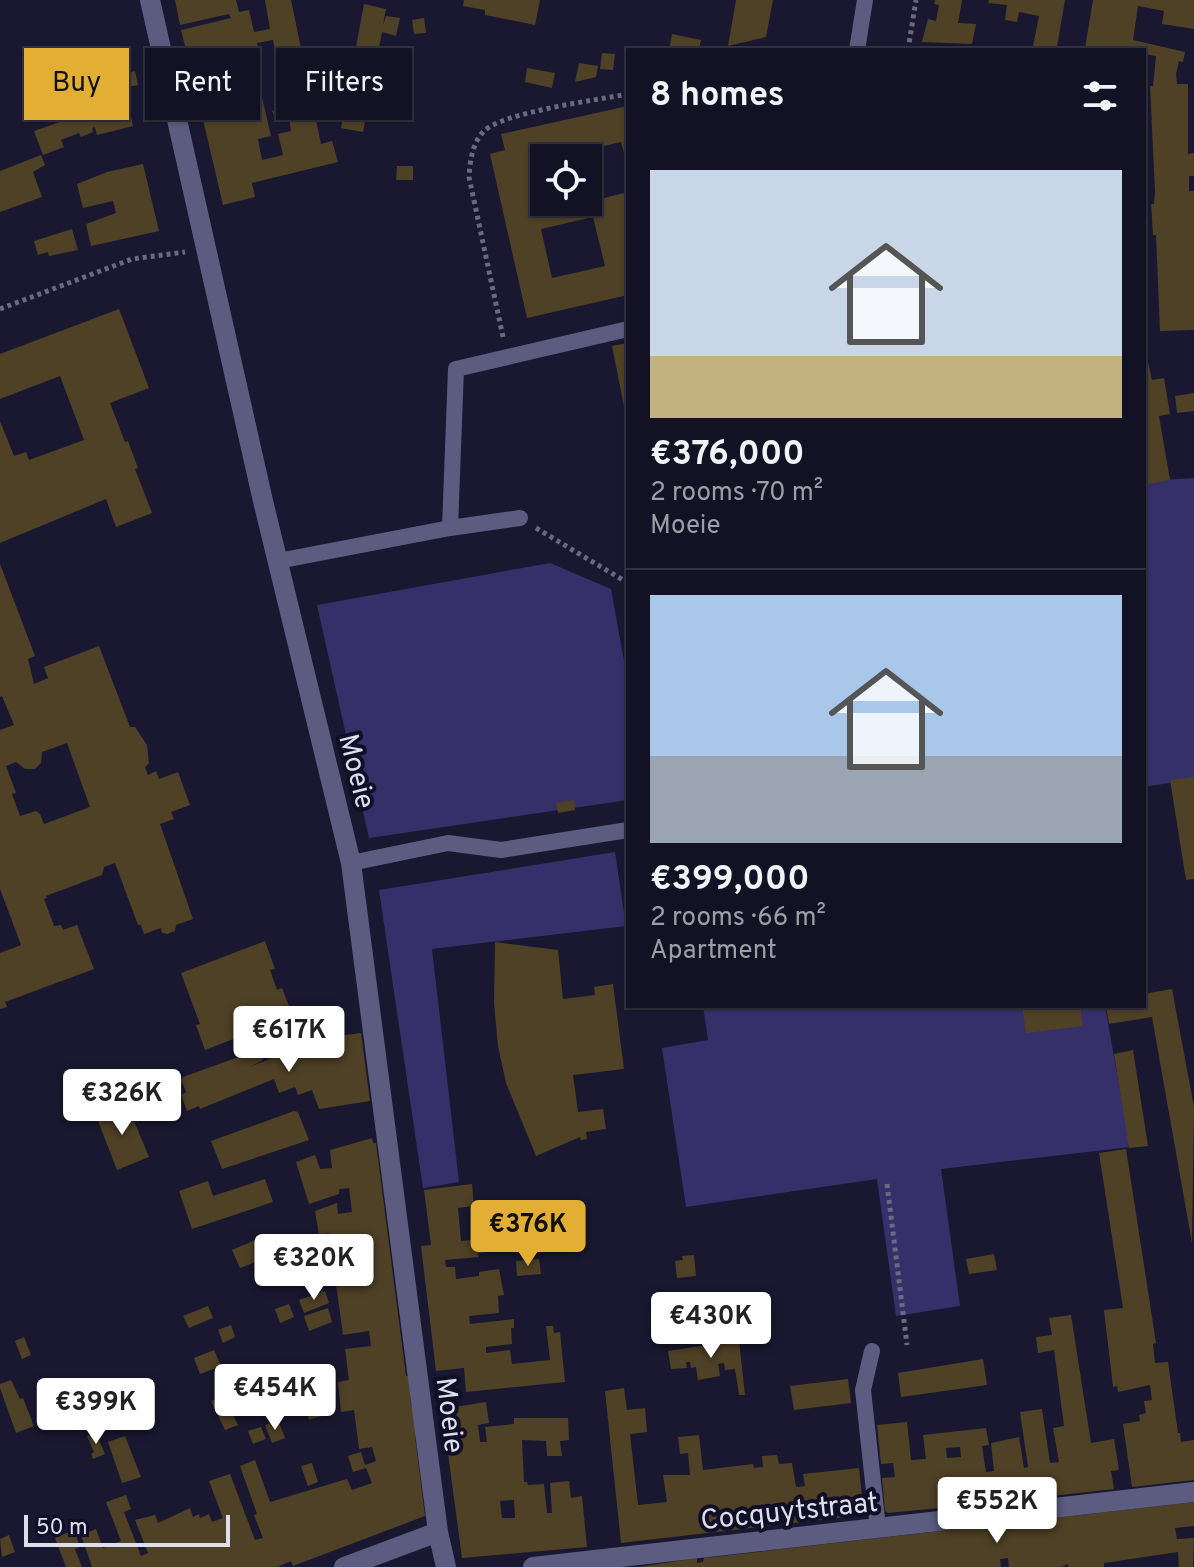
<!DOCTYPE html>
<meta charset="utf-8">
<style>
body{margin:0;font-family:Overpass,sans-serif;background:#202031;color:#f1f3f6;height:100vh;display:flex;flex-direction:column;font-size:30px;white-space:nowrap}
*{box-sizing:border-box;margin:0}
p{font-size:26px;color:#9d9ea6}
.icon{flex:none;width:44px;height:44px;fill:none;stroke:currentColor;stroke-width:2;stroke-linecap:round;stroke-linejoin:round}
.map{position:relative;flex:1;overflow:hidden}
.panel{position:absolute;left:626px;top:48px;width:520px;height:960px;display:flex;flex-direction:column;background:#131224;border-radius:0px;box-shadow:0 2px 6px #0004,0 0 0 2px #323241}
.panel>*{flex:none}
.banner{position:absolute;left:24px;top:48px;width:482px;height:72px;display:flex;gap:16px}
.fabs{position:absolute;left:530px;top:144px;display:grid;gap:16px}
.fabs a{display:grid;place-items:center;width:72px;height:72px;border-radius:0px;background:#131224;box-shadow:0 2px 6px #0004,0 0 0 2px #323241;font-size:40px}
.scale{position:absolute;left:24px;bottom:20px;width:206px;box-sizing:border-box;padding-left:8px;border:4px solid #dddeee;border-top:0;font-size:22px;line-height:28px;white-space:nowrap;color:#dddeee;-webkit-text-stroke:6px #110f26;paint-order:stroke}
.price{position:absolute;translate:-50% -68px;padding:0 18px;border-radius:8px;background:#fff;color:#222;font-size:26px;line-height:52px;filter:drop-shadow(0 2px 4px #0008)}
.price::after{content:'';position:absolute;left:50%;top:48px;width:24px;height:18px;margin-left:-12px;background:inherit;clip-path:polygon(0 0,100% 0,50% 100%)}
.price.active{background:#e2ae34;color:#111}
ul{padding:0;list-style:none}
li{display:grid;align-content:center;gap:16px;height:424px;padding:0 24px}
li+li{border-top:2px solid #323241}
li span{display:grid;place-items:center;height:248px;border-radius:0px;color:#555}
li>.icon{margin-inline-start:auto}
span .icon{width:144px;height:144px;fill:#fffc;stroke-width:1}
li b{font-size:34px}
h2{display:flex;justify-content:space-between;align-items:center;height:96px;padding:0 24px;font-size:34px}
.tag{padding:0 28px;border-radius:0px;background:#131224;box-shadow:0 2px 6px #0004,0 0 0 2px #323241;font-size:28px;line-height:72px}
.tag.active{background:#e2ae34;color:#111}
.map>svg:first-child{display:block}
.green{fill:#35306a}
.building{fill:#4f4126;fill-rule:evenodd}
.lines{fill:none;stroke-linecap:round;stroke-linejoin:round}
.path{stroke:#6a6a7e;stroke-width:5;stroke-dasharray:4 4;stroke-linecap:butt}
.service{stroke:#5c5c81;stroke-width:16}
.minor{stroke:#5c5c81;stroke-width:20}
.labels{text-anchor:middle;stroke-width:8;stroke-linejoin:round;paint-order:stroke}
.street-label{font-size:28px;fill:#dddeee;stroke:#110f26}
</style>
<div class="map">
<svg width="1194" height="1567" viewBox="0 0 1194 1567">
<rect width="100%" height="100%" fill="#191830"/>
<path class="green" d="M1194,478V779L1144,787V481Z
M550,563L611,589L628,683V800L369,838L317,605Z
M615,852L626,926L432,949L459,1182L423,1188L379,890Z
M703,1006H1105L1130,1147L941,1169L960,1306L896,1316L877,1179L686,1207L662,1048L708,1040Z"/>
<path class="building" d="M175,0H236L239,12L249,10L254,32L270,29L265,0H291L321,144L332,141L338,162L252,183L255,197L223,205L197,94L258,80L271,136L258,139L262,160L283,155L278,134L291,131L288,112L274,115L272,111L287,107L273,40L257,43L258,48L222,56L229,81L196,89L181,30L231,18L229,14L180,25Z
M464,0H540L535,25L485,15V10L463,6Z
M736,0H773L766,37L728,46Z
M935,0H962L958,23L976,24L972,44L922,42L928,19L936,21L939,5L934,4Z
M989,0H1065L1057,47L1033,46L1039,16L1019,12L1017,22L1005,20L1007,5L988,3Z
M1093,0H1194V29L1162,24L1164,11L1138,6L1133,40L1185,52L1183,62L1179,61L1176,74L1177,84H1188V154L1194,153V176H1189V191H1194V330L1160,331L1156,235H1153L1151,204H1154L1155,192L1150,86H1153L1156,56L1144,54V50L1085,48Z
M364,4L386,9L383,25L386,16L400,18L396,36L382,32L363,132L341,128Z
M424,18L426,33L414,34L412,20Z
M672,34L701,40L699,50H669Z
M602,53L615,54L613,70L600,69Z
M579,63L598,66L596,77L575,82Z
M527,68L555,73L552,88L525,82Z
M135,71L138,85L128,87L124,74Z
M128,103L133,126L97,135L95,127L92,128L93,132L81,137L79,133L61,140L64,147L43,155L34,131L91,111Z
M628,106V167L621,142L569,154L570,158H544V202H588L628,192V295L527,318L490,154L505,150L501,134ZM593,217L605,266L552,278L541,229Z
M41,155L45,165L33,172L42,197L0,212V171Z
M143,164L159,231L91,246L86,224L116,213L113,201L83,208L77,184L107,172Z
M397,166H413V180H396Z
M72,229L78,250L49,256L48,252L38,255L34,241Z
M119,309L149,388L110,403L125,442L128,441L138,468L135,469L152,513L116,527L106,499L0,543V421L14,456L26,452L29,460L84,440L60,376L0,399V354Z
M628,343V421H627L612,346Z
M1144,344L1152,380L1164,378L1170,414L1159,416L1170,480L1148,484L1144,463Z
M1194,393V411L1177,413L1175,396Z
M0,564L35,656L28,659L34,684L48,678L44,667L99,646L130,727H135L147,745L149,763L145,767L148,775L156,771L159,779L178,772L190,805L171,812L174,819L160,824L193,919L176,925L175,931L167,934L162,933L161,928L144,934L141,925H138L115,863L104,867L102,875L46,896L47,898L44,899L54,926L61,925L63,930L77,925L94,969L5,1002L7,1007L0,1009V953L21,945L0,889V730L14,725L2,696L0,697ZM67,743L90,807L44,824L40,814L36,811L20,816L12,794L16,793L6,766L16,762L25,769H35L41,763L42,752Z
M1194,777V879L1186,880L1170,780Z
M574,800L575,810L558,813L556,803Z
M265,941L275,969L270,970L277,990L282,988L293,1016L205,1050L196,1025L200,1024L181,973Z
M495,942L558,950L563,999L595,995L594,987L613,984L624,1069L573,1075L578,1112L603,1109L606,1129L586,1132L587,1139L581,1140L580,1137L536,1156L506,1083L498,1046L494,1003Z
M1172,989L1194,1107L1192,1243L1152,1017L1109,1024L1106,1006H1144V994Z
M1022,1006H1080L1083,1026L1026,1033Z
M361,1033L370,1101L319,1109L312,1090L298,1095L295,1087L279,1093L274,1079L200,1109L199,1106L187,1111L181,1095L186,1092L181,1080L183,1077L244,1055L260,1050L263,1060L250,1067L321,1038Z
M1133,1050L1148,1146L1129,1148L1114,1054Z
M127,1104L149,1157L117,1170L96,1116Z
M294,1111L298,1112L309,1140L222,1169L211,1141Z
M372,1138L373,1143H376L406,1376H409L411,1406H413L417,1436H415L425,1516L293,1566L291,1561L277,1567H92L81,1535L96,1529L103,1548L121,1541L106,1502L126,1495L131,1509L124,1512L141,1556L148,1553L135,1520L155,1515L158,1523L190,1508L193,1517L199,1514L200,1518L209,1514L212,1522L223,1518L209,1481L230,1474L255,1540L263,1538L254,1515L257,1514L240,1466L255,1460L270,1502L347,1479L352,1490L372,1483L366,1468L353,1472L348,1456L361,1452L365,1465L376,1461L372,1447L359,1449L354,1410L341,1412L338,1382L349,1380L345,1349L371,1346L369,1331L343,1335L329,1233L319,1235L315,1211L337,1203L338,1214L352,1212L349,1188L339,1189V1194L309,1204L296,1162L315,1155L320,1169L332,1168L330,1150Z
M1126,1149L1156,1343L1153,1344L1155,1363L1168,1362L1178,1433H1180L1181,1442L1194,1440V1480L1132,1487L1123,1424L1140,1421L1139,1415L1146,1413L1144,1401L1152,1400L1150,1385L1118,1392L1117,1386L1113,1387L1104,1310L1123,1308L1099,1153Z
M265,1179L273,1202L192,1229L179,1191L208,1181L213,1196Z
M472,1184L474,1206L458,1208L461,1241L532,1234L533,1241L509,1246V1250L478,1253L479,1257L445,1260L446,1267H455L456,1279L479,1276V1272L499,1269L504,1295L498,1296L499,1313L469,1316L470,1324L514,1319V1328H511L512,1344L486,1347V1353L510,1350L512,1364L550,1360L546,1326H553L554,1333L560,1332L565,1382L466,1392L464,1368L436,1371L421,1246L431,1245L424,1190Z
M258,1239L266,1258L240,1268L232,1250Z
M994,1254L997,1270L969,1274L966,1259Z
M694,1255L696,1276L677,1278L675,1261L683,1260L682,1256Z
M539,1259L541,1274L517,1276L516,1261Z
M271,1265L275,1274L259,1281L255,1272Z
M325,1291L329,1303L304,1313L299,1300Z
M289,1304L294,1317L280,1323L275,1309Z
M208,1306L213,1318L189,1328L183,1316Z
M328,1308L332,1322L309,1331L304,1316Z
M1071,1315L1091,1443L1114,1439L1119,1470L1111,1471L1114,1489L990,1503L888,1513L885,1511L882,1478L895,1477L893,1463L881,1464L877,1425L907,1422L911,1460L926,1459L923,1435L986,1428L989,1445L982,1446L986,1472L994,1471L991,1443L1019,1437L1024,1468L1028,1467L1020,1412L1042,1409L1050,1463L1059,1462L1053,1428L1064,1426L1054,1350L1038,1353L1036,1337L1052,1335L1049,1318ZM960,1447L961,1457L947,1458L946,1448Z
M231,1325L235,1337L223,1343L218,1330Z
M24,1337L31,1355L22,1359L15,1341Z
M739,1340L745,1395H739L735,1369L725,1370L724,1363L718,1364L720,1376L698,1380L696,1367L691,1368L690,1362H686L687,1368L671,1369L668,1351Z
M214,1350L221,1366L200,1374L194,1358Z
M983,1359L987,1385L901,1397L898,1373Z
M848,1379L851,1403L794,1410L790,1386Z
M11,1380L20,1399L23,1398L34,1426L16,1433L0,1388V1384Z
M624,1388L627,1410L645,1408L647,1432L630,1434L638,1505L667,1502L663,1475H690L688,1453L680,1454L678,1437L699,1435L703,1470L753,1464L754,1468L763,1467L762,1456L777,1455L779,1464L792,1463L796,1487L805,1486L803,1474L859,1468L864,1515L621,1543L605,1391Z
M224,1396L238,1425L225,1430L211,1401Z
M486,1402L489,1423L478,1425L480,1442H487L485,1427L514,1424V1418H568L569,1440L560,1441L562,1456H547L546,1441L522,1440L524,1482H527L528,1485L544,1484L547,1513H552L550,1483L569,1481L571,1498L582,1496L587,1547L462,1558L442,1409ZM514,1500L515,1518H502L500,1501Z
M318,1404L322,1416L309,1420L305,1408Z
M278,1420L285,1438L272,1443L265,1425Z
M261,1427L266,1439L253,1444L248,1431Z
M96,1433L105,1454L93,1459L91,1454L94,1452L87,1436Z
M125,1436L141,1477L122,1483L108,1442Z
M312,1463L318,1482L308,1486L301,1466Z
M1194,1502V1526L1175,1528L1177,1539L1194,1538L1193,1567H1179L1178,1552L1104,1563V1567H1068V1564L1061,1567H1009L1008,1558L1000,1559L1001,1567H639L697,1558V1563L703,1562L704,1558Z
M74,1530L80,1547L75,1549L82,1567H66L55,1538Z
M9,1535L15,1552L2,1557L0,1539Z"/>
<g class="lines">
<path class="path" d="M908,50L916,0
M0,309L132,259L185,252
M503,337L469,177C470,162 472,143 484,131C504,112 597,100 628,94
M536,528L628,583
M887,1184L907,1345"/>
<path class="service" d="M857,50L865,0
M450,528L520,518
M278,561L450,528L456,369L628,329
M351,863L448,843L501,850L628,830
M872,1351L863,1390L878,1528"/>
<path class="minor" d="M150,0L263,501L351,863L438,1532L446,1567
M344,1567L438,1532
M533,1567L1194,1492"/>
</g>
<g class="labels">
<g class="street-label">
<text transform="translate(358 771) rotate(76)" y="10">Moeie</text>
<text transform="translate(451 1415) rotate(83)" y="10">Moeie</text>
<text transform="translate(789 1510) rotate(-6)" y="10">Cocquytstraat</text>
</g>
</g>
</svg>
<div class="fabs">
<a><svg class="icon" aria-label="locate" viewBox="0 0 24 24"><circle cx="12" cy="12" r="6"/><path d="M12 2v4M12 18v4M2 12h4M18 12h4"/></svg></a>
</div>
<div class="scale">50 m</div>
<b class="price" style="left:289px;top:1074px">€617K</b>
<b class="price" style="left:122px;top:1137px">€326K</b>
<b class="price active" style="left:528px;top:1268px">€376K</b>
<b class="price" style="left:314px;top:1302px">€320K</b>
<b class="price" style="left:711px;top:1360px">€430K</b>
<b class="price" style="left:275px;top:1432px">€454K</b>
<b class="price" style="left:96px;top:1446px">€399K</b>
<b class="price" style="left:997px;top:1545px">€552K</b>
<div class="banner">
<a class="tag active">Buy</a>
<a class="tag">Rent</a>
<a class="tag">Filters</a>
</div>
<section class="panel">
<h2>8 homes<svg class="icon" aria-label="filters" viewBox="0 0 24 24"><path d="M4 7h16M4 17h16"/><circle cx="9" cy="7" r="2"/><circle cx="15" cy="17" r="2"/></svg></h2>
<ul>
<li><span style="background:linear-gradient(#c9d6e8 75%,#c2b280 0)"><svg class="icon" aria-label="home" viewBox="0 0 24 24"><path d="M3 11l9-7 9 7M6 9v11h12V9"/></svg></span><div><b>€376,000</b><p>2 rooms · 70 m²</p><p>Moeie</p></div></li>
<li><span style="background:linear-gradient(#a9c7e8 65%,#9aa5b1 0)"><svg class="icon" aria-label="home" viewBox="0 0 24 24"><path d="M3 11l9-7 9 7M6 9v11h12V9"/></svg></span><div><b>€399,000</b><p>2 rooms · 66 m²</p><p>Apartment</p></div></li>
</ul>
</section>
</div>
